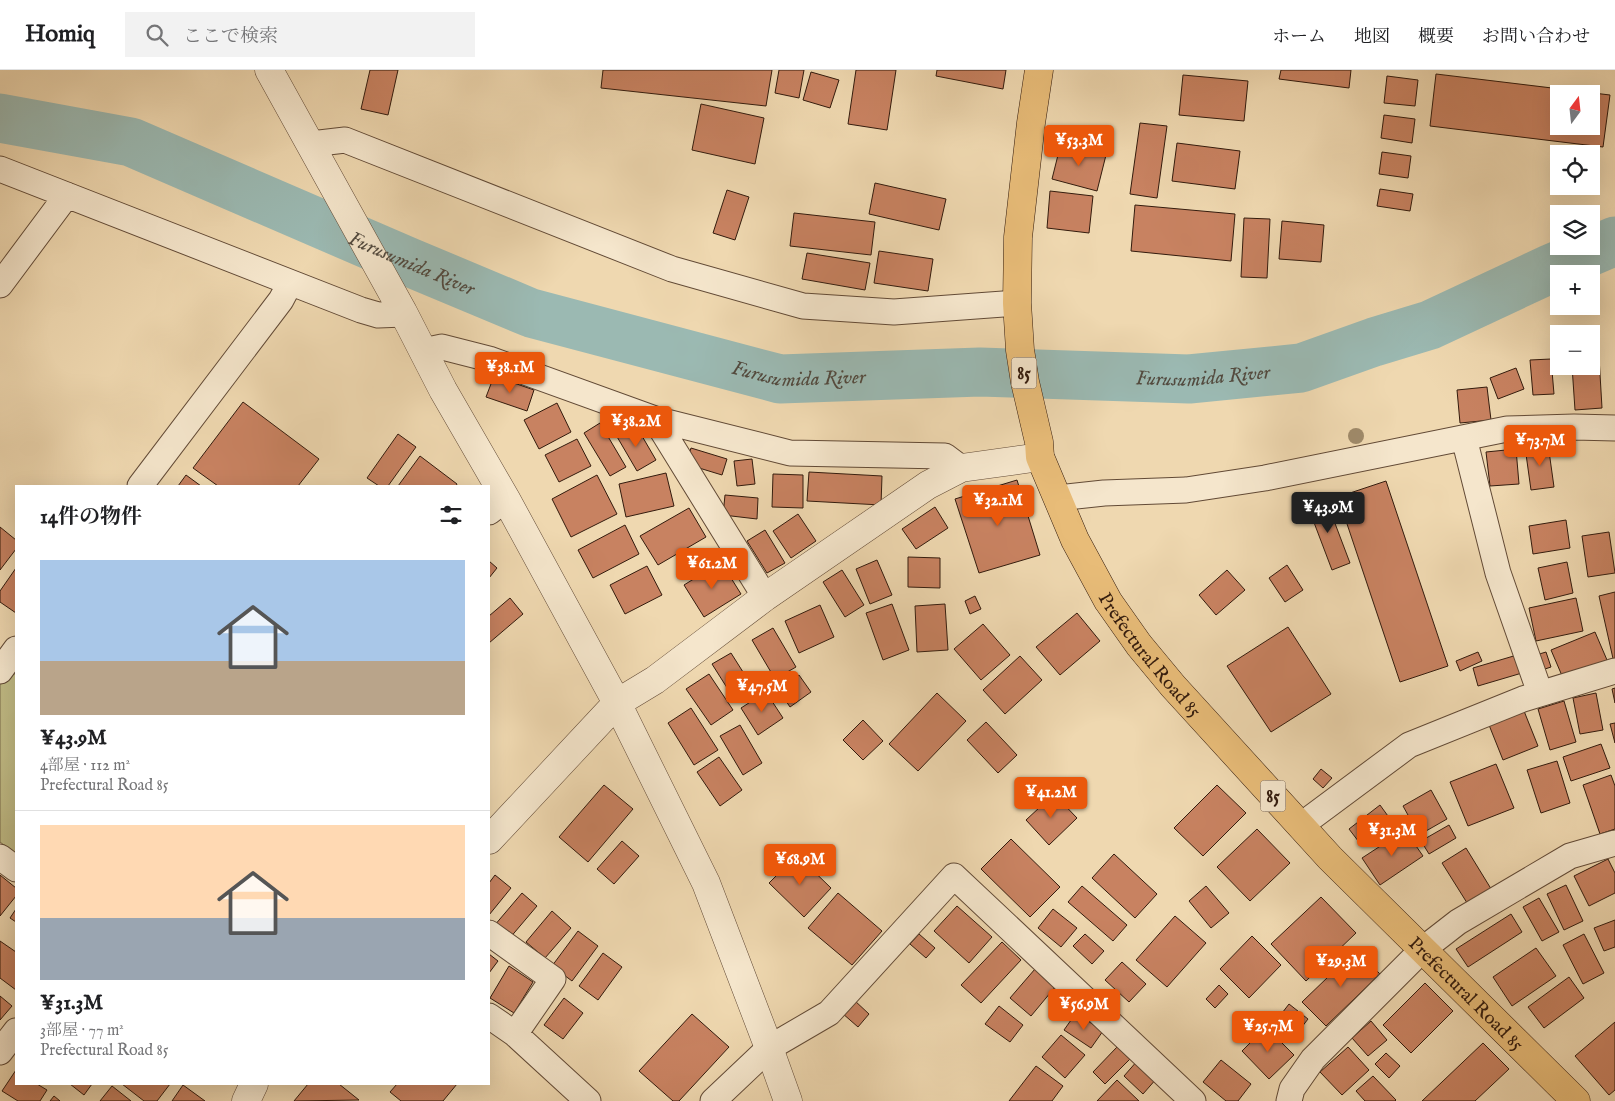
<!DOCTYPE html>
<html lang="ja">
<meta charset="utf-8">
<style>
body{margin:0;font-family:"IM FELL English","Noto Serif JP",serif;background:#f2f2f2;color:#202124;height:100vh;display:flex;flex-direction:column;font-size:19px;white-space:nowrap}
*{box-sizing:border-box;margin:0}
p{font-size:16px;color:#757577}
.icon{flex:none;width:28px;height:28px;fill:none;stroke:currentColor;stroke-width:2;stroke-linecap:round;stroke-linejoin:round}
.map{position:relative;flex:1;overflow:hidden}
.drawer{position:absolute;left:15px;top:415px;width:475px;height:600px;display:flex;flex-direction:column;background:#fff;border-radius:0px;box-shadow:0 5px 20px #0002}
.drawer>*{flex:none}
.needle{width:32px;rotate:15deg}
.buttons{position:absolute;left:1550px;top:15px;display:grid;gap:10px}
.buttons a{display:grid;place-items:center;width:50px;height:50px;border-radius:0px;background:#fff;box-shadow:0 5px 20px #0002;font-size:25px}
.price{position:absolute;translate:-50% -42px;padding:0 11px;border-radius:5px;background:#ea580c;color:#fff;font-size:16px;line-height:32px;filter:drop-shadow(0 1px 2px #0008)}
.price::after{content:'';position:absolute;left:50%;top:30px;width:15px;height:11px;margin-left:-8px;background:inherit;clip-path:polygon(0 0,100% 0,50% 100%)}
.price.active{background:#222;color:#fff}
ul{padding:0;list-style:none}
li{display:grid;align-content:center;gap:10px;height:265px;padding:0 25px}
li+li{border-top:1px solid #e0e0e0}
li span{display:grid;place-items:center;height:155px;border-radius:0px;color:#555}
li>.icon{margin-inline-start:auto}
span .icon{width:90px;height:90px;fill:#fffc;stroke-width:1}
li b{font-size:21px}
h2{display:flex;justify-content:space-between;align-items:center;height:60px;padding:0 25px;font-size:21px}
header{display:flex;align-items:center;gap:30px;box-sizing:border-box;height:70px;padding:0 25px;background:#fff;border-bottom:1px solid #e0e0e0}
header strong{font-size:24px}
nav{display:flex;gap:28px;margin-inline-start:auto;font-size:18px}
.search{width:350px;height:45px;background:#f2f2f2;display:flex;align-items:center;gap:12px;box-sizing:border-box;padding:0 18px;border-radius:0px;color:#757577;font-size:19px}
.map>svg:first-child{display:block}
.green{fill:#c1bc86;stroke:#7a6c4a}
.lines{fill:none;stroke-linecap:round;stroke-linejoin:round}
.river{stroke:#9bb9b2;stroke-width:49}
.building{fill:#c88261;stroke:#331b0d;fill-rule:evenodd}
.minor-casing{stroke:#624a36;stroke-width:27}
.tertiary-casing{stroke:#624a36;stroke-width:29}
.primary-casing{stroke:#331b0d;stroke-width:29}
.minor{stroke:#f5e6cc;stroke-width:25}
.tertiary{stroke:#f5e6cc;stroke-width:28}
.primary{stroke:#e8bc78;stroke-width:28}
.tree{fill:#9f8a6a}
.labels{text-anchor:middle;stroke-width:4;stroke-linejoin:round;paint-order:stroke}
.shield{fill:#f5e6cc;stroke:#6d5846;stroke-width:1}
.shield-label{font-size:18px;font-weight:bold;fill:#331b0d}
.street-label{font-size:19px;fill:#331b0d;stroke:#f5e6cc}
.water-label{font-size:20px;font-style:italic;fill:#524a3f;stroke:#f5e6cc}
</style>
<header>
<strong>Homiq</strong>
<div class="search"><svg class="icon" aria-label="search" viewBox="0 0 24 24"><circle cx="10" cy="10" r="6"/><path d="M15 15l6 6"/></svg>ここで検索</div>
<nav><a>ホーム</a><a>地図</a><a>概要</a><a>お問い合わせ</a></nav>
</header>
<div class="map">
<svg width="1615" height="1031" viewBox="0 0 1615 1031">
<rect width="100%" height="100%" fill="#efd8b0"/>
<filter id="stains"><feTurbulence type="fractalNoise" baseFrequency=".004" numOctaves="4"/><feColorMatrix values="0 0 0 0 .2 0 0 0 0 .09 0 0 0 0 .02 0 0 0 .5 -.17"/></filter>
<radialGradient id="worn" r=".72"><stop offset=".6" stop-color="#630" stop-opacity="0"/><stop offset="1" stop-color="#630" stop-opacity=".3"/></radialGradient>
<path class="green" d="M4,596L16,605V784L0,772V602Z"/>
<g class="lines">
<path class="river" id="s1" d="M0,48L131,72L409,192L531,243L780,309L980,302L1189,309L1301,298L1374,272L1430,255L1552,198L1615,171"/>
</g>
<path class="building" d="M370,0H398L388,45L361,39Z
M603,0H772L766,36L601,18Z
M779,0H804L799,28L775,23Z
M856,0H896L887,60L848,54Z
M937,0H1006L1003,19L936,6Z
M1281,0H1351L1349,18L1279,9Z
M811,2L839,10L830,38L803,30Z
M1436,4L1610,25L1603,77L1430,56ZM1559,24H1591V56H1559Z
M1183,5L1248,11L1244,51L1179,45Z
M1387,6L1418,10L1415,36L1384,33Z
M701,34L764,48L755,94L692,80Z
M1384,45L1415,49L1412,73L1381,68Z
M1140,53L1167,56L1157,128L1130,124Z
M1061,73L1106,85L1097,121L1052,109Z
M1177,73L1240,81L1235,119L1172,111Z
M1382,82L1411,86L1408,108L1379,104Z
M875,113L946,129L939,160L869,144Z
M1380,119L1413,124L1410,141L1377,136Z
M727,120L749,127L735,170L713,163Z
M1050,121L1093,126L1089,163L1047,158Z
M1135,135L1235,144L1231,191L1131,181Z
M794,143L875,152L871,185L790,176Z
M1244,148L1270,149L1267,208L1241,207Z
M1282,151L1324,155L1321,192L1279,189Z
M879,181L933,189L928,221L874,213Z
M807,183L870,193L865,220L802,209Z
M1591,270H1598L1602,338L1575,340L1572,296H1591Z
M1551,289L1554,324L1533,325L1530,290Z
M1516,298L1524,319L1498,329L1490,308Z
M494,306L534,320L527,341L486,327Z
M1487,317L1491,350L1460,353L1457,320Z
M243,332L319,389L298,416H218L193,398Z
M557,333L571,362L539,379L524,350Z
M600,353L626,397L610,406L584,363Z
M635,354L656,390L637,401L616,365Z
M398,364L416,377L388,416H379L367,408Z
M577,369L591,396L559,412L545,385Z
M1548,374L1554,417L1531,420L1525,377Z
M691,378L727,389L722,405L686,394Z
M1516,379L1519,414L1490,416L1486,382Z
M420,386L457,414L456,416H398Z
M752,389L755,414L737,416L734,391Z
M809,402L882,406L881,435L807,431Z
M666,403L674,436L626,447L619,414Z
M773,404L803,405V438L772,437Z
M186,405L201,416H178Z
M597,405L617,444L571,467L552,429Z
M1017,410L1040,485L979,503L955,429Z
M1386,411L1448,596L1400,612L1338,427Z
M725,425L758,428L757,449L723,445Z
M1325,427L1350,493L1332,500L1307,434Z
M935,437L948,458L916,479L902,459Z
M689,438L706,467L658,495L640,466Z
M798,444L816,471L791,488L773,461Z
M1566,450L1570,478L1533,484L1529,456Z
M625,455L639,484L593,508L578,480Z
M0,457L16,470V479L0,500Z
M765,460L785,493L767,503L747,471Z
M1609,462L1615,503L1588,507L1582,466Z
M908,487L940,488V518L908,517Z
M877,490L892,525L870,534L856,499Z
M489,491L497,498L489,508Z
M721,492L741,524L704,547L684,515Z
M1567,492L1573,523L1545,530L1538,498Z
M1287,495L1303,520L1285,532L1269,508Z
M647,496L662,525L625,544L610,515Z
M16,498V543L0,532V521Z
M842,500L864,535L845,547L823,512Z
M1227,500L1245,520L1216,545L1199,525Z
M1615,522V593H1614L1599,526Z
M975,526L981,539L970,544L965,531Z
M510,528L523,544L489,573V546Z
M1576,528L1583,561L1536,571L1529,538Z
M892,534L909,580L883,590L866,543Z
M945,534L948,580L917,582L915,536Z
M820,535L834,567L799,583L785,551Z
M1077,543L1100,571L1060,605L1036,577Z
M983,554L1010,585L981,610L954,579Z
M1288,557L1331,624L1271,662L1227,596Z
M773,558L796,597L775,609L752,570Z
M1595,562L1607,590L1563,608L1551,580Z
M1478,582L1482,591L1460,601L1456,591Z
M1546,582L1551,597L1542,600L1536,585Z
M731,583L755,621L736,632L712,594Z
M1517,585L1522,603L1478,616L1473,598Z
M1020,586L1042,610L1005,644L983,620Z
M709,604L733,640L711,655L686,619Z
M799,605L811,622L790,637L778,619Z
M1615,618V633L1612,619Z
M766,622L783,648L758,665L741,638Z
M937,623L966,651L918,701L889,674Z
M1596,623L1603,660L1580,664L1573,628Z
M1564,631L1576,672L1550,680L1538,639Z
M691,638L718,680L694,695L668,653Z
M1524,641L1538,676L1503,690L1489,655Z
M863,650L883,671L863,690L843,670Z
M986,652L1017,685L998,703L967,670Z
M1615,653V673L1610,654Z
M740,655L762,693L743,705L720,666Z
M1601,674L1610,698L1571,711L1563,687Z
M719,687L742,720L720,736L697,702Z
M1557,691L1570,733L1541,743L1527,700Z
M1496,694L1514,738L1468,756L1450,712Z
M1321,699L1332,708L1323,718L1313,709Z
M1611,705L1615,716V759L1600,764L1583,715Z
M604,715L633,739L588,792L559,767Z
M1217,715L1246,743L1203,786L1174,758Z
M1431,720L1447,749L1419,765L1403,736Z
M1054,724L1077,748L1049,775L1026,750Z
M1380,735L1393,753L1362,776L1349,759Z
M1449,755L1456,768L1429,784L1421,771Z
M1257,759L1290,793L1250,831L1217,797Z
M1405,760L1423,786L1380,815L1362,788Z
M1011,769L1060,817L1030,847L981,799Z
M622,771L639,786L614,814L597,799Z
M1466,778L1493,822L1469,836L1442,793Z
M1114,784L1157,824L1135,848L1092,808Z
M797,785L831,818L804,847L769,813Z
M1608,789L1615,803V823L1589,836L1574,806Z
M0,805L16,818V826L0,846Z
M495,805L511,818L489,845V813Z
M1566,815L1583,851L1564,860L1547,824Z
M1082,816L1127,855L1113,871L1068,832Z
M1206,816L1229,843L1211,858L1189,831Z
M522,823L537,836L509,869L494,856Z
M838,823L882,861L852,895L808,858Z
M1321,827L1356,863L1306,911L1271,874Z
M1539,828L1559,862L1542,871L1523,837Z
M957,836L992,867L969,893L934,861Z
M16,839V852L10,848Z
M1053,839L1077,858L1061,877L1038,858Z
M552,841L571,858L545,888L526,872Z
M1511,844L1522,862L1468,897L1456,879Z
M1175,846L1206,873L1167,917L1136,890Z
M1615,850V877L1604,881L1594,858Z
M578,861L598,876L572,911L552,896Z
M919,864L935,878L926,888L910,874Z
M1085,864L1104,881L1092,894L1073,876Z
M1584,864L1604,903L1583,914L1563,875Z
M1252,866L1281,895L1249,928L1220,899Z
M0,871L16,882V920L0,908Z
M1002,872L1021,890L981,933L961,915Z
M1536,878L1556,906L1512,936L1493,907Z
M1356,880L1380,904L1326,956L1302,932Z
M603,883L622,897L598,930L579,916Z
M489,884L498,891L489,903Z
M1122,892L1146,914L1129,932L1105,910Z
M509,896L533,912L514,943L490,928Z
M1035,899L1056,916L1031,946L1010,928Z
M1569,907L1584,928L1544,958L1528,937Z
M1425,913L1453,941L1411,983L1383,955Z
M1219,915L1228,924L1215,938L1206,929Z
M0,926L12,936L0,950Z
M564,928L583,943L563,969L544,955Z
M854,930L869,944L858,957L842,943Z
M1289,934L1308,949L1298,962L1279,947Z
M999,936L1023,955L1010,972L985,954Z
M1076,943L1103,961L1091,978L1064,960Z
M692,944L729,977L679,1031H673L639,1001Z
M1371,951L1387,970L1368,986L1352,968Z
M1615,952V1020L1609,1025L1575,986Z
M1266,957L1294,985L1269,1009L1242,981Z
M1061,965L1085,985L1065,1008L1042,987Z
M1483,973L1509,999L1475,1031H1422Z
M1117,977L1130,989L1105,1014L1093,1002Z
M1348,977L1369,1000L1342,1025L1320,1002Z
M1386,983L1400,996L1389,1008L1375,994Z
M1138,990L1157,1008L1143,1024L1124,1006Z
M1221,990L1251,1014L1238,1031H1226L1203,1012Z
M1036,996L1063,1016L1052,1031H1009Z
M16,1000V1014H37L47,1020L40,1031H18L2,1021Z
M1373,1006L1396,1030L1395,1031H1365L1356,1021Z
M1117,1010L1139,1031H1097Z
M70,1014H92L84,1025Z
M122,1014H170L157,1031H144Z
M308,1014H339L359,1030L294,1031Z
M397,1014H457L443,1031H401L390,1022Z
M183,1015L205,1031H172Z
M112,1016L131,1031H100Z
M54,1026L60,1031H50Z"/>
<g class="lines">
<g class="minor-casing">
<path id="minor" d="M311,74L345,70L672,199L803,236L894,242L1017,233
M0,99L361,240L378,245L404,244
M0,215L67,125
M423,281L442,277L489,289L655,349L790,383L945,386L961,398
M655,349L765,527
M1464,368L1498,503L1540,623
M140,416L281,230L290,213
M1058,428L1104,423L1186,420L1265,408L1507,359L1574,357L1615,358
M489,442L506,429
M0,601L16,579
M1300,756L1409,675L1523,629L1615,601
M0,787L16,799
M489,863L553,909L515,964
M489,946L515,964L588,1031
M0,982L16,961
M713,1031L769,978L829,943L954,806L1193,1031
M1289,1031L1292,1019L1313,989L1422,880L1458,852L1570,786L1615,773"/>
</g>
<g class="tertiary-casing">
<path id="tertiary" d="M269,0L403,242L443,320L506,429L617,633L706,813L769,978L788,1031
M489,770L617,633L655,610L765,527L928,415L961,398L1040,387
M246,1031L254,1014"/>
</g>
<g class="primary-casing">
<g id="primary">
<path id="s2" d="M1039,0L1031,53L1018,167L1017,233L1020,280L1025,312L1039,372L1040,387L1075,470L1108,531L1139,575L1173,616L1330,788L1576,1031"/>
</g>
</g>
<use href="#minor" class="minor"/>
<use href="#tertiary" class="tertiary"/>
<use href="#primary" class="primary"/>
</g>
<circle class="tree" cx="1356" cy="366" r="8"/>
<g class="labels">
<g class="shield">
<rect x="1011.5" y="287.5" width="25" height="31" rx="4"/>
<rect x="1260.5" y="710.5" width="25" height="31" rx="4"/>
</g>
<g class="shield-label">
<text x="1024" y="309">85</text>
<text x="1273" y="732">85</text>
</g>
<g class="street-label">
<text dy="7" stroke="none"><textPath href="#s2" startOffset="618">Prefectural Road 85</textPath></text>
<text dy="7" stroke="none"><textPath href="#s2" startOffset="1082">Prefectural Road 85</textPath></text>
</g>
<g class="water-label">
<text dy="7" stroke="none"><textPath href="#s1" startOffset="439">Furusumida River</textPath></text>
<text dy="7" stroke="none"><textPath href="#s1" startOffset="844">Furusumida River</textPath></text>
<text dy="7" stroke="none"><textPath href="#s1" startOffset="1249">Furusumida River</textPath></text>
</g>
</g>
<rect width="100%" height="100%" filter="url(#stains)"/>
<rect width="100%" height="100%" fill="url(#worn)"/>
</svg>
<div class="buttons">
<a><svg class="needle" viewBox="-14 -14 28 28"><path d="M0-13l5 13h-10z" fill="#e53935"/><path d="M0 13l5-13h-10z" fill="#757577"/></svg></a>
<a><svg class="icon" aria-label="locate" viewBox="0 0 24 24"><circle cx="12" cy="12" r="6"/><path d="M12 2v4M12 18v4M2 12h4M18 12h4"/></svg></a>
<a><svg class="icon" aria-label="layers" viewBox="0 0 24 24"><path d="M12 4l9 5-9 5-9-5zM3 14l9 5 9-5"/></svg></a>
<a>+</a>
<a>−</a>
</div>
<b class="price" style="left:1079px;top:97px">¥53.3M</b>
<b class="price" style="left:510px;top:324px">¥38.1M</b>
<b class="price" style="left:636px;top:378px">¥38.2M</b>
<b class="price" style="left:1540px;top:397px">¥73.7M</b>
<b class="price" style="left:998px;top:457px">¥32.1M</b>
<b class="price active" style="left:1328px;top:464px">¥43.9M</b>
<b class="price" style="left:712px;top:520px">¥61.2M</b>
<b class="price" style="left:762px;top:643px">¥47.5M</b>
<b class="price" style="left:1051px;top:749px">¥41.2M</b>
<b class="price" style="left:1392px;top:787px">¥31.3M</b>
<b class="price" style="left:800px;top:816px">¥68.9M</b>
<b class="price" style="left:1341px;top:918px">¥29.3M</b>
<b class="price" style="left:1084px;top:961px">¥56.9M</b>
<b class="price" style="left:1268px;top:983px">¥25.7M</b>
<section class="drawer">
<h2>14件の物件<svg class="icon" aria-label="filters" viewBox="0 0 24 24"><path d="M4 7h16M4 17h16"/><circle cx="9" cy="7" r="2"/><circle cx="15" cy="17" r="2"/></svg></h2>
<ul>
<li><span style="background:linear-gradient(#a9c7e8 65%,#b9a48a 0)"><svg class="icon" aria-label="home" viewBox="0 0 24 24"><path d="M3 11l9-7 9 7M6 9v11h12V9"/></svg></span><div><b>¥43.9M</b><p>4部屋 · 112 m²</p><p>Prefectural Road 85</p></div></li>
<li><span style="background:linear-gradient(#ffd9b3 60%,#9aa5b1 0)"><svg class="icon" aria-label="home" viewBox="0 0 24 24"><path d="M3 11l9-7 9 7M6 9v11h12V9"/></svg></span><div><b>¥31.3M</b><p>3部屋 · 77 m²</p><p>Prefectural Road 85</p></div></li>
</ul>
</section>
</div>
